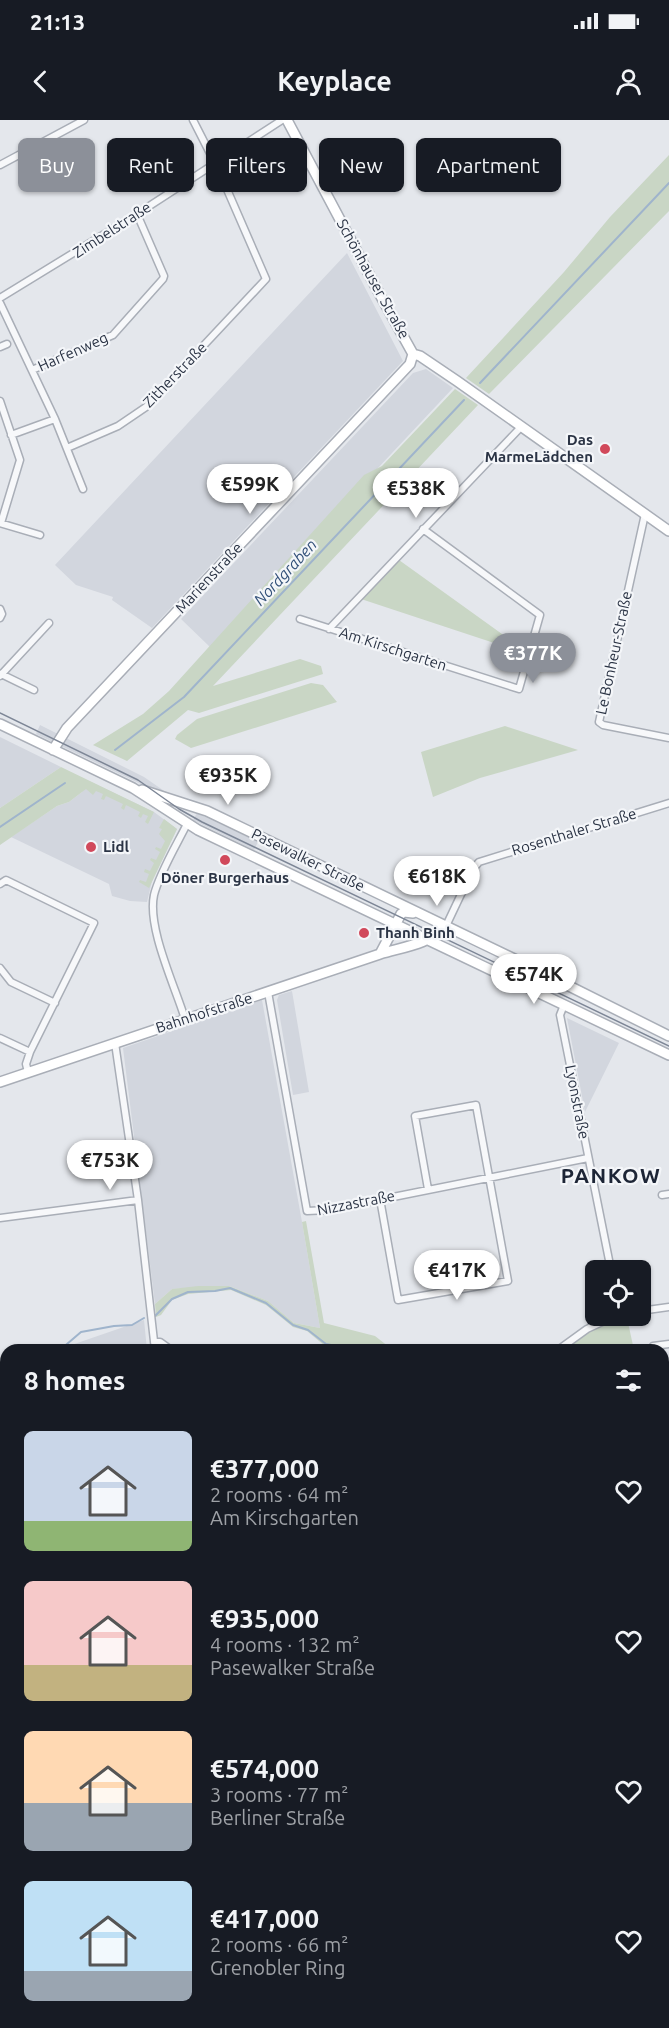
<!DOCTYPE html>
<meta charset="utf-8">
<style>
body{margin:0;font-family:Ubuntu,sans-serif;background:#20242c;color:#f1f3f6;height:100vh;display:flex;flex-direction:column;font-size:22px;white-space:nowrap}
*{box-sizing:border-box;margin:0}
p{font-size:20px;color:#9ea1a6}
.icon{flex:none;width:33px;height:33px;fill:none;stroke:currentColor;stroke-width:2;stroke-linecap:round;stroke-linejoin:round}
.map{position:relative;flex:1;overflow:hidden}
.sheet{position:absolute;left:0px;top:1224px;width:669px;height:684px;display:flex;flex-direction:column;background:#171b24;border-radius:18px 18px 0 0;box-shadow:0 2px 4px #0004}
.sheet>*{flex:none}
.hud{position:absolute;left:18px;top:18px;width:633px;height:54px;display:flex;gap:12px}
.controls{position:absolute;left:585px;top:1140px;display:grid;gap:12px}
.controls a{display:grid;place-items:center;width:66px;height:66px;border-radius:9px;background:#171b24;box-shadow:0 2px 4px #0004;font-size:30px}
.price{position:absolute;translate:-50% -51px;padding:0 14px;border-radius:21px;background:#fff;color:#222;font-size:20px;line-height:39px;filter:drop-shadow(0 2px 3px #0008)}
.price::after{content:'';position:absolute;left:50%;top:36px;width:18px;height:14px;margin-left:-9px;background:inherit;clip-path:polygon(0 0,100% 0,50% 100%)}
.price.current{background:#8c9099;color:#fff}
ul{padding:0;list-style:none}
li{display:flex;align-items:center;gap:18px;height:150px;padding:0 24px}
li span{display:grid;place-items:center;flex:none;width:168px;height:120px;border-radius:9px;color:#555}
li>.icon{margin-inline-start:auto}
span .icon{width:72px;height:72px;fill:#fffc;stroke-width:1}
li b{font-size:26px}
h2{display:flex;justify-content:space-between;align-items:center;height:72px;padding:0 24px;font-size:26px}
.pill{padding:0 21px;border-radius:9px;background:#171b24;box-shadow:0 2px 4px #0004;font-size:21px;line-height:54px}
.pill.current{background:#8c9099;color:#fff}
.status{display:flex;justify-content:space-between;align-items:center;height:42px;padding:0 30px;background:#171b24;direction:ltr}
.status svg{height:16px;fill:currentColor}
header{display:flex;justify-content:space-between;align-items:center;height:78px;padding:0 24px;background:#171b24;font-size:27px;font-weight:700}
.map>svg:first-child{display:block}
.built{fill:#d2d6de}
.green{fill:#c9d6c5}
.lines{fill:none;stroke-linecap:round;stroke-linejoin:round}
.stream{stroke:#9fb4cc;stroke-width:2}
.street-casing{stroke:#a9aeb7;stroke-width:9}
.secondary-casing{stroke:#a9aeb7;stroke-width:12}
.highway-casing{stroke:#8b94a3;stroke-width:15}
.street{stroke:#f7f8fa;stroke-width:6}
.secondary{stroke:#fff;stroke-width:9}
.highway{stroke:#fff;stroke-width:12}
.tram{stroke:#7d8696;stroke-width:1.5}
.rail{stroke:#7d8696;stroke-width:2;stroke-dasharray:3 6;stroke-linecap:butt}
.poi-dot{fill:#d1495b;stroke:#f4f6f9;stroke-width:2}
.labels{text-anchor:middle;stroke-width:4.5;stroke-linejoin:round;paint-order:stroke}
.street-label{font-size:15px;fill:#2b3445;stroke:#f4f6f9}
.poi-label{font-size:15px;font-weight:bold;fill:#2b3445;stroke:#f4f6f9;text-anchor:start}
.water-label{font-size:16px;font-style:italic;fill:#34527a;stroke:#f4f6f9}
.district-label{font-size:21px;font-weight:bold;letter-spacing:1.5px;fill:#1d2536;stroke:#f4f6f9}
</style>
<div class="status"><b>21:13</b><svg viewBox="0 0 49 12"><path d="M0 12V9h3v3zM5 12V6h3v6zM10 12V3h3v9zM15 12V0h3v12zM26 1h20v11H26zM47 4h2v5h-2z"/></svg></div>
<header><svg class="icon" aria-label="back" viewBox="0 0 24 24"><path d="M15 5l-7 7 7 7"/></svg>Keyplace<svg class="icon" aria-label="person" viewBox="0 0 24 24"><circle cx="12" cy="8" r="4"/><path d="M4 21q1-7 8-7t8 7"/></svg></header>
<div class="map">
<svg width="669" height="1908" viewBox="0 0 669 1908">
<rect width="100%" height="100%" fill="#e4e7ec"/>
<path class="built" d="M347,133L403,241L152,508L112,480L113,477L76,465L55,445Z
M426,249L453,268L210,527L181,499L413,253Z
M40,605L144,657L170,675L147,667L36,614Z
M0,617L61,647L0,688Z
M89,661L154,692L177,709L152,761L147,782L130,781L112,776L109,764L11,717L57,686L69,682L82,672Z
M197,693L258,722L254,730L193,700Z
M292,871L309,972L293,975L277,880L279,875Z
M262,880L302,1102L320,1208L294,1203L268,1181L229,1166L172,1169L155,1184L123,928Z
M567,898L619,923L585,992Z
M144,1200L147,1230H57Z
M6,1247V1474L0,1470V1249Z
M0,1833L6,1840V1902H58L63,1908H0Z"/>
<path class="green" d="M669,35V91L489,274L466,258L564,152L610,97Z
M455,269L478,285L213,566L300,539L321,546L323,554L199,593L188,590L127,641L93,625L143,594L169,571L364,355L382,346Z
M399,440L513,522L529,527L527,534L361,479Z
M311,563L323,565L337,582L191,628L175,619L177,615L197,599Z
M505,606L578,630L480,658L433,677L421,632Z
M61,647L154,692L148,704L145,702L148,696L143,694L141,698L138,696L140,692L126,685L124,690L121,688L123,684L106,676L104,680L101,679L103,674L96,671L93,675L86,669L69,682L57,686L0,725V688Z
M164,699L177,709L149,768L139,762L140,760L146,762L149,754L144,752L145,749L150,751L154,743L150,740L151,738L156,740L160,732L155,729L156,727L161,729L165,721L159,714L162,709L159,708Z
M306,1101L324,1203L375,1216L393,1230H342L325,1226L307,1211L293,1207L266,1185L231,1170L188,1174L172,1180L161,1195L156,1197L155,1184L172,1169L198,1166H229L268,1181L294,1203L320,1208L302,1102Z
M627,1198L634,1230H563C583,1215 603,1201 627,1198Z
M663,1259L669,1261V1592L663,1588Z
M0,1495L6,1499V1539L0,1533Z
M0,1568L6,1573V1679L0,1685Z
M663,1603L669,1607V1723L663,1731Z
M663,1769L669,1771V1908H595L586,1902H663Z
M432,1902H476L487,1908H452Z"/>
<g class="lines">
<path class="stream" d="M480,263L669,63
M115,630L184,577L464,280
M0,707L65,663
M155,1196L172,1179L188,1172L215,1171L230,1168L266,1183L293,1205L308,1210L326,1224L357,1230
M60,1230L81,1212L114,1206L132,1205L144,1198
M0,1243L6,1242
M663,1279L669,1284"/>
<g class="street-casing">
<path id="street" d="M0,45L84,0
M0,178L137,94L282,0
M0,183L55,299L83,369
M0,227L7,224
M32,250L113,215L163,159L164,156L137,94
M0,281L20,340L1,403
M11,315L55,299
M67,328L118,306L146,287L266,159L219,51L193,0
M645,394L599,602L603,605L669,618
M0,403L40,415
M0,489L2,494L0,498
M300,499L519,569L540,495L423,409
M329,509L521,307
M1,554L34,570
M0,556L49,503
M0,764L6,760L94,803L30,932L26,944L28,952
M446,806L473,749L479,742L669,683
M0,848L11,862L55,883
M268,872L307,1091L328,1090L588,1038
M564,885L560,895L611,1150
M185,899C175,866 147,808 154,775C159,754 177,724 187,704
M0,918L30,932
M115,923L138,1080L155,1230
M662,1075L669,1074
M380,1079L398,1180L508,1161L476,985L415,996L428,1069
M0,1098L138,1080
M640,1191L669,1187
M154,1222H160L171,1230
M653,1226L669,1224
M558,1230L587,1209L615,1196
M663,1593L669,1597
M0,1818L6,1825
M71,1902L77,1908
M333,1902L340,1908
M173,1908L178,1902
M318,1908L323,1902"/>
</g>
<g class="secondary-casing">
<path id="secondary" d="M287,0L379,173L413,234L420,236L457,261L669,411
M0,604L133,668L198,710L669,935
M53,630L67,608L410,244L413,234
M142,670L207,691L533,848L669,916
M380,834L401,794L404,792L413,793
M0,962L380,834C403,827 430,824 446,806"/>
</g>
<g class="highway-casing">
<path id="highway" d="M0,1549L6,1554
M0,1563L6,1568
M505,1902L515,1908
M529,1902L539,1908"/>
</g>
<use href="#street" class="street"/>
<use href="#secondary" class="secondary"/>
<use href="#highway" class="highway"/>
<path class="tram" d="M0,593L138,660L179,689L202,702L669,926
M0,1840L6,1847
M0,1862L6,1869
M36,1902L42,1908
M51,1902L55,1908"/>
<path class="rail" d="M0,1880L6,1887
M20,1902L26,1908"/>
</g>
<g class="poi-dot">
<circle cx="605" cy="329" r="6"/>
<circle cx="91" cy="727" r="6"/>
<circle cx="225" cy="740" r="6"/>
<circle cx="364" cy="813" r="6"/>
</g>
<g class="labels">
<g class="street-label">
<text transform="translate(112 110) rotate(-33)" y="5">Zimbelstraße</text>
<text transform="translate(373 159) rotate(61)" y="5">Schönhauser Straße</text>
<text transform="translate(73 232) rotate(-24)" y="5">Harfenweg</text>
<text transform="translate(175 255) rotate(-46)" y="5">Zitherstraße</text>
<text transform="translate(209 458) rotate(-47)" y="5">Marienstraße</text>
<text transform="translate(393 529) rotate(18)" y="5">Am Kirschgarten</text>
<text transform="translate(614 533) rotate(-78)" y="5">Le Bonheur-Straße</text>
<text transform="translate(574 712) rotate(-17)" y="5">Rosenthaler Straße</text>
<text transform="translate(308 740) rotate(26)" y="5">Pasewalker Straße</text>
<text transform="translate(204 893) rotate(-18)" y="5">Bahnhofstraße</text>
<text transform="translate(577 982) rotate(79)" y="5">Lyonstraße</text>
<text transform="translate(356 1083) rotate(-11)" y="5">Nizzastraße</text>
</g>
<g class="poi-label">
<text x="593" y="325" text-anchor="end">Das<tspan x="593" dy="17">MarmeLädchen</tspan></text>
<text x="103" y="732">Lidl</text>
<text x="225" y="763" text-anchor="middle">Döner Burgerhaus</text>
<text x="376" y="818">Thanh Binh</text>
</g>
<g class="water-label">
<text transform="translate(285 452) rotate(-47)" y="6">Nordgraben</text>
</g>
<g class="district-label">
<text x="611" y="1063">PANKOW</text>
</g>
</g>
</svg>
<div class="controls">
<a><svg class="icon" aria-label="locate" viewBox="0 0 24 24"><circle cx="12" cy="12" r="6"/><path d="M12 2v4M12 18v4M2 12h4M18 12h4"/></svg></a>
</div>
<b class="price" style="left:250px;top:395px">€599K</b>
<b class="price" style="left:416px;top:399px">€538K</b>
<b class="price current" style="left:533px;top:564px">€377K</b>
<b class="price" style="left:228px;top:686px">€935K</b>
<b class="price" style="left:437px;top:787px">€618K</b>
<b class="price" style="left:534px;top:885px">€574K</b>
<b class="price" style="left:110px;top:1071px">€753K</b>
<b class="price" style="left:457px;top:1181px">€417K</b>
<div class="hud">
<a class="pill current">Buy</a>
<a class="pill">Rent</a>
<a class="pill">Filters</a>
<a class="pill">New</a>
<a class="pill">Apartment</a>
</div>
<section class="sheet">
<h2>8 homes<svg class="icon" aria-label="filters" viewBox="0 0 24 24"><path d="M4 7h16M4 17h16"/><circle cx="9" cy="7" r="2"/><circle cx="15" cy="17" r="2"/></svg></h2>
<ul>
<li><span style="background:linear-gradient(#c9d6e8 75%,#8fb573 0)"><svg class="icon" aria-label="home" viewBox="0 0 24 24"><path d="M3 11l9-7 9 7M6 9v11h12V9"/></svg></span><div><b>€377,000</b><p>2 rooms · 64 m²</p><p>Am Kirschgarten</p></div><svg class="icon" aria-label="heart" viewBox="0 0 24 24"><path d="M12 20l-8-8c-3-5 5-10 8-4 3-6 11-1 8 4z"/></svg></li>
<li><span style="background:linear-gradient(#f6c9c9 70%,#c2b280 0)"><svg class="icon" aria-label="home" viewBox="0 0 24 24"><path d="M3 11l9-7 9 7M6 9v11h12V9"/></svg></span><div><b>€935,000</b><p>4 rooms · 132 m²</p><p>Pasewalker Straße</p></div><svg class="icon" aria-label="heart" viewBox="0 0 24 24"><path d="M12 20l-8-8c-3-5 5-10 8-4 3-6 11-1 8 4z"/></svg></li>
<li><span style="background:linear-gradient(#ffd9b3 60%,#9aa5b1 0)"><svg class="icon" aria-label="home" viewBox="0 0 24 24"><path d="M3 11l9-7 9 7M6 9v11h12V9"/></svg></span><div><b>€574,000</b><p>3 rooms · 77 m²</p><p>Berliner Straße</p></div><svg class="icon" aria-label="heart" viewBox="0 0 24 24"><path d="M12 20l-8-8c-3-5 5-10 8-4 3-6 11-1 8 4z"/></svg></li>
<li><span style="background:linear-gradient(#bfe0f5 75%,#9aa5b1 0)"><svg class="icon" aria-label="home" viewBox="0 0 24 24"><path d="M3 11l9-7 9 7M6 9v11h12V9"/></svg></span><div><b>€417,000</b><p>2 rooms · 66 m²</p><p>Grenobler Ring</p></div><svg class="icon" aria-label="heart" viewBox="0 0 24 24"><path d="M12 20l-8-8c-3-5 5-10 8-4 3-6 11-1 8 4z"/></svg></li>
</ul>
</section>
</div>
